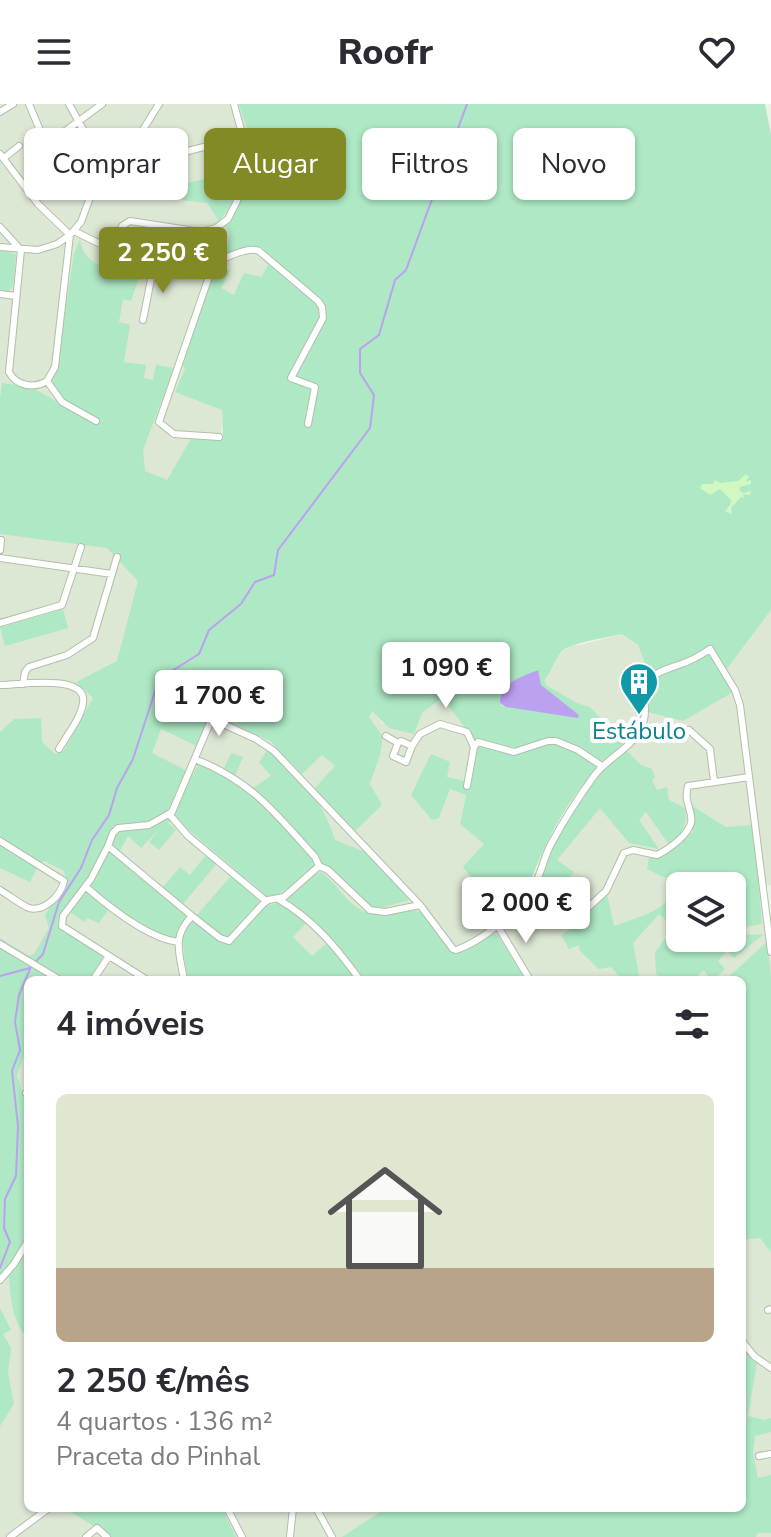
<!DOCTYPE html>
<html lang="pt">
<meta charset="utf-8">
<style>
body{margin:0;font-family:"Nunito Sans",sans-serif;background:#f7f7f7;color:#2b2b33;height:100vh;display:flex;flex-direction:column;font-size:30px;white-space:nowrap}
*{box-sizing:border-box;margin:0}
p{font-size:26px;color:#7c7c81}
.icon{flex:none;width:44px;height:44px;fill:none;stroke:currentColor;stroke-width:2;stroke-linecap:round;stroke-linejoin:round}
.map{position:relative;flex:1;overflow:hidden}
.sheet{position:absolute;left:24px;top:872px;width:722px;height:536px;display:flex;flex-direction:column;background:#fff;border-radius:12px;box-shadow:0 2px 6px #0004}
.sheet>*{flex:none}
.top-card{position:absolute;left:24px;top:24px;width:724px;height:72px;display:flex;gap:16px}
.fabs{position:absolute;left:666px;top:768px;display:grid;gap:16px}
.fabs a{display:grid;place-items:center;width:80px;height:80px;border-radius:12px;background:#fff;box-shadow:0 2px 6px #0004;font-size:40px}
.price{position:absolute;translate:-50% -68px;padding:0 18px;border-radius:8px;background:#fff;color:#222;font-size:26px;line-height:52px;filter:drop-shadow(0 2px 4px #0008)}
.price::after{content:'';position:absolute;left:50%;top:48px;width:24px;height:18px;margin-left:-12px;background:inherit;clip-path:polygon(0 0,100% 0,50% 100%)}
.price.current{background:#828a25;color:#fff}
ul{padding:0;list-style:none}
li{display:grid;align-content:center;gap:16px;height:424px;padding:0 32px}
li+li{border-top:2px solid #e1e1e2}
li span{display:grid;place-items:center;height:248px;border-radius:12px;color:#555}
li>.icon{margin-inline-start:auto}
span .icon{width:144px;height:144px;fill:#fffc;stroke-width:1}
li b{font-size:34px}
h2{display:flex;justify-content:space-between;align-items:center;height:96px;padding:0 32px;font-size:34px}
.pill{padding:0 28px;border-radius:12px;background:#fff;box-shadow:0 2px 6px #0004;font-size:28px;line-height:72px}
.pill.current{background:#828a25;color:#fff}
header{display:flex;justify-content:space-between;align-items:center;height:104px;padding:0 32px;background:#fff;font-size:36px;font-weight:800}
.map>svg:first-child{display:block}
.residential{fill:#dce7d4;fill-rule:evenodd}
.green{fill:#aee8c4;fill-rule:evenodd}
.sand{fill:#d1f8c1}
.water{fill:#bca1f1}
.lines{fill:none;stroke-linecap:round;stroke-linejoin:round}
.stream{stroke:#bca1f1;stroke-width:2}
.minor-casing{stroke:#b2bfa9;stroke-width:8}
.minor{stroke:#fff;stroke-width:6}
.labels{text-anchor:middle;stroke-width:8;stroke-linejoin:round;paint-order:stroke}
.culture-label{font-size:24px;fill:#0d838f;stroke:#fff}
</style>
<header><svg class="icon" aria-label="menu" viewBox="0 0 24 24"><path d="M4 6h16M4 12h16M4 18h16"/></svg>Roofr<svg class="icon" aria-label="heart" viewBox="0 0 24 24"><path d="M12 20l-8-8c-3-5 5-10 8-4 3-6 11-1 8 4z"/></svg></header>
<div class="map">
<svg width="771" height="1433" viewBox="0 0 771 1433">
<rect width="100%" height="100%" fill="#ebf3e6"/>
<path class="residential" d="M0,0H387L398,14L222,307L212,611L270,637L302,669L322,651L335,662L370,680L380,651L369,613L372,606L383,620L422,609L441,594L475,635L466,677L447,673L439,714L450,685L466,691L460,720L484,740L501,813L524,792L533,777L542,748L586,678L604,655L624,639L590,603L577,599L546,581L545,577L561,548L572,541H580L622,530L638,541L645,560L641,574L726,566L771,506V781L763,782L771,858V1433H0ZM680,782H732V834H680ZM28,876H742V1404H28Z"/>
<path class="green" d="M239,0H765L771,31V506L726,566L733,588L683,617L648,608L638,566L645,560L638,541L622,530C609,533 568,539 561,548C555,556 551,568 545,576L546,581L577,599L590,603L624,639C590,666 561,707 543,747C527,781 533,786 501,813L463,763L484,740L460,720L466,691L450,685L439,714L432,716L411,691L431,650L450,658L447,673L466,677L474,635L442,594L422,609L414,630L389,624L372,607L369,613L383,633L380,651L370,680L382,701L355,727L314,685L335,662L322,651L302,670L270,637L212,611L199,643L161,625L152,649L193,670L199,659L222,669L231,649L243,653L234,674L250,686L271,672L259,658L268,645C298,667 325,701 335,736L365,748L387,769L409,796L377,805L362,798L322,763L274,793H267L247,775L241,779L260,798L232,833L223,832L197,811L236,766L179,718H167L176,726L159,746L149,738L159,725L141,744L128,732L117,752L188,811L177,826L178,842L110,803L99,819L87,814L85,818L65,805L59,813L60,824L107,851L91,876H28V941L17,971L24,994L28,995V1234C12,1219 11,1194 9,1173L0,1179V834L29,852L34,850L49,824L45,811L66,778L64,767L44,757L39,760L30,778L0,764V628L14,615L41,614L42,638L55,650L63,648L93,594L76,578L117,557L138,477L107,444L0,430V295L2,279L31,283L96,320L99,316L61,295L51,277L56,268L74,150L80,135C83,164 116,168 140,170L131,197L123,195L119,218L130,221L124,258L146,261L144,274L153,276L156,261L174,264L143,346L145,367L167,376L191,335H223L222,306L175,288L185,265L182,260L212,172L221,163L230,167L221,184L234,191L244,169L262,173L269,159L296,183L301,179L261,143L250,142L226,152L230,130L226,122C242,106 250,66 251,44C251,30 242,13 239,0ZM537,566L540,581L546,587L579,611L578,613L503,602L500,599L501,588Z
M237,67L232,100L219,117L207,99L179,96L175,82Z
M0,146L16,150L13,182L8,187H0Z
M63,505L68,524L5,542L0,523Z
M626,646L641,661L652,665L655,674L652,676L657,686L667,683L669,696L685,704C688,722 682,728 670,742L646,708L639,716L659,745L629,739L600,704L557,756L574,768L537,813L517,808L540,779L547,750L579,696L607,659Z
M692,702L726,723L753,721L762,820L745,823L747,831L764,830L734,854L727,847L718,857L725,865L714,876H710L704,866L693,876H666L656,870L655,848L674,824L659,810L633,839L640,876H622L611,863L599,865L580,847L579,841L569,845L561,831L586,816L585,809L607,790L614,822C640,812 674,807 676,775L663,773L647,765L649,754H660L693,728ZM680,782H732V834H680Z
M206,751L217,759L183,800L163,783L180,763L190,771Z
M321,768C340,782 350,807 374,810C389,811 410,800 423,810C436,821 438,840 455,847L491,828L498,832L526,876H366L322,824L287,795L312,770Z
M277,799L292,807L306,819L293,833L312,852L327,839L357,876H187L182,831L189,819L194,817L229,839L235,837L265,802Z
M767,838L771,872V1148L760,1134L742,1136V876H725Z
M0,1204L11,1226L3,1230L11,1244L8,1269L14,1300L0,1322Z
M742,1242L757,1258L748,1312L765,1316L771,1314V1328L755,1332L753,1349L758,1374L771,1371V1429H757L756,1433H342L386,1404H742Z
M64,1404H222L236,1433H103L92,1421Z"/>
<path class="sand" d="M746,370L749,373L745,378L751,376V380L740,383L739,386L743,389L751,387L750,391L743,390L744,394L741,393L731,404L732,410L725,407L730,401L731,396L720,385L710,391L700,384L702,380H713L715,376L720,379L738,377Z"/>
<path class="water" d="M538,566L541,581L579,611L578,614L506,603L500,599C499,579 523,572 538,566Z"/>
<g class="lines">
<path class="stream" d="M0,872L30,864L43,850L59,798L81,764L92,736L109,711L117,684L133,655L159,575L199,550L209,526L241,500L255,478L274,471L278,446L370,324L374,291L360,269V245L379,231L395,176L406,166L467,0
M0,1164L10,1138L4,1124L5,1095L16,1072L18,1022L12,967L20,946L15,918L19,891L30,865"/>
<g class="minor-casing">
<path id="minor" d="M29,0L49,48L89,95
M69,0L86,31L95,61L102,74
M0,8L13,0
M45,42L102,0
M0,50L38,100L70,131
M4,54L19,42
M117,61L125,63L243,33
M0,123L21,146L9,268C16,282 34,285 47,277
M74,127C100,140 163,172 190,167C209,164 245,140 259,147L318,197L322,203L323,214L291,274L315,283L308,320
M0,143L38,146L57,140L70,131L81,118L92,88L131,45L159,0
M113,145L122,122L130,117L201,128L216,124L228,115L237,97L243,48V33L234,0
M213,161L159,318L174,330L219,333
M0,190L16,192
M143,216L154,160
M47,277L55,263L70,131
M47,277L62,298L96,317
M0,446L1,436
M0,454L112,470
M0,519L62,501L81,443
M23,580L25,568L29,563L67,551L93,534L117,453
M0,581C18,581 88,569 83,599C81,614 67,631 59,645
M162,602L167,596L173,597L256,635L274,647L420,801
M689,626L710,645L714,677
M386,632L398,639L393,652L406,658L412,642L401,637
M412,642L420,630L440,620L467,628L474,643
M195,655C253,678 275,709 315,753L319,762
M467,682L474,643L478,638L514,648L548,637H556L578,646L602,662
M170,711L188,732L266,797
M0,737L64,777C61,791 45,808 29,804C19,800 9,791 0,786
M108,742L91,775L63,812L62,822L147,876
M86,783C109,803 147,834 178,838
M278,795C314,816 336,843 360,876
M581,810L606,787L624,749L633,746L657,751C666,747 672,742 679,736C705,712 681,706 688,682L749,673
M192,812L108,742L113,729L118,724L149,721L172,708L212,614
M497,821L530,876
M0,840L60,876
M93,876L109,852
M184,876C180,850 171,833 192,812L220,834L229,837L262,801L268,796L284,793L319,762L328,766L370,806L385,808L420,801L453,845L456,846C483,837 522,804 535,780C542,767 544,753 551,740C564,716 578,694 594,672C607,654 631,645 641,624C648,610 644,597 642,582C654,568 665,566 681,560C691,557 701,551 710,545L735,586L740,601L771,848
M26,989L28,986
M0,1176L14,1160L28,1137
M768,1206L771,1205
M742,1237L754,1252L771,1264
M759,1352L771,1350
M227,1404L242,1433
M316,1404L332,1433
M10,1433L49,1404
M86,1433L97,1424L107,1433
M290,1433L293,1404"/>
</g>
<use href="#minor" class="minor"/>
</g>
<defs>
<g id="building-pin" transform="scale(2)"><path d="M0 17L-7.5 6A9.5 9.5 0 1 1 7.5 6Z" fill="#0f9aa8" stroke="#fff"/><path d="M-4-6H4V6H1V3H-1V6H-4ZM-2.5-4.3h1.7v1.8h-1.7ZM.8-4.3h1.7v1.8H.8ZM-2.5-1h1.7V.8h-1.7ZM.8-1h1.7V.8H.8Z" fill="#fff"/></g>
</defs>
<g fill-rule="evenodd">
<use href="#building-pin" x="639" y="578"/>
</g>
<g class="labels">
<g class="culture-label">
<text x="639" y="635">Estábulo</text>
</g>
</g>
</svg>
<div class="fabs">
<a><svg class="icon" aria-label="layers" viewBox="0 0 24 24"><path d="M12 4l9 5-9 5-9-5zM3 14l9 5 9-5"/></svg></a>
</div>
<b class="price current" style="left:163px;top:191px">2 250 €</b>
<b class="price" style="left:446px;top:606px">1 090 €</b>
<b class="price" style="left:219px;top:634px">1 700 €</b>
<b class="price" style="left:526px;top:841px">2 000 €</b>
<div class="top-card">
<a class="pill">Comprar</a>
<a class="pill current">Alugar</a>
<a class="pill">Filtros</a>
<a class="pill">Novo</a>
</div>
<section class="sheet">
<h2>4 imóveis<svg class="icon" aria-label="filters" viewBox="0 0 24 24"><path d="M4 7h16M4 17h16"/><circle cx="9" cy="7" r="2"/><circle cx="15" cy="17" r="2"/></svg></h2>
<ul>
<li><span style="background:linear-gradient(#dfe7d0 70%,#b9a48a 0)"><svg class="icon" aria-label="home" viewBox="0 0 24 24"><path d="M3 11l9-7 9 7M6 9v11h12V9"/></svg></span><div><b>2 250 €/mês</b><p>4 quartos · 136 m²</p><p>Praceta do Pinhal</p></div></li>
</ul>
</section>
</div>
